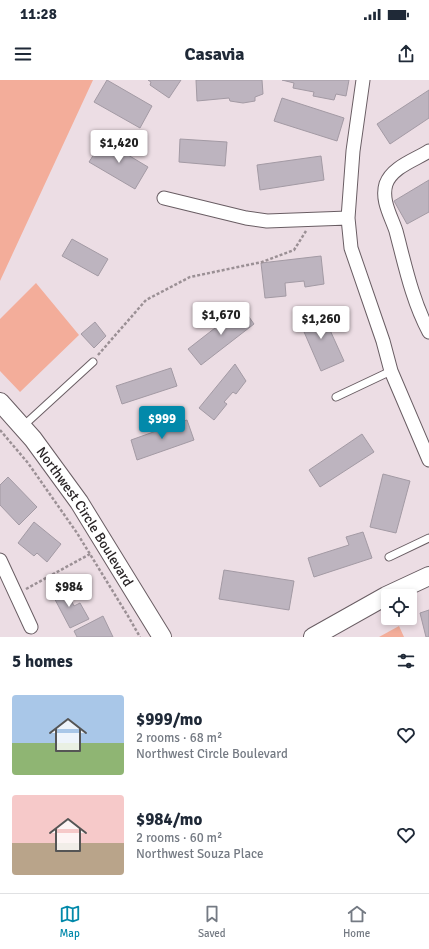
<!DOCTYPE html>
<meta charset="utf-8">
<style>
body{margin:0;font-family:Signika,sans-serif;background:#f2f2f3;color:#1f2937;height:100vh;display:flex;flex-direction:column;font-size:15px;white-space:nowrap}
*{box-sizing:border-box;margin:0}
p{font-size:13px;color:#747a83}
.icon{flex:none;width:22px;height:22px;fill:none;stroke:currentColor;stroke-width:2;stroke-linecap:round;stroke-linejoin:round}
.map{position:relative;height:557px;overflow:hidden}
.details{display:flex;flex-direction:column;background:#fff;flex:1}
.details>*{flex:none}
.controls{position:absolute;left:381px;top:509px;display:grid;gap:8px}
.controls a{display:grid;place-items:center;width:36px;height:36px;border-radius:4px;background:#fff;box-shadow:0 2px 6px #0003;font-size:20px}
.price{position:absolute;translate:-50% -34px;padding:0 9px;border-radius:4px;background:#fff;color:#222;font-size:13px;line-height:26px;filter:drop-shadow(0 1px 2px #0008)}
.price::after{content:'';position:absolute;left:50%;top:24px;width:12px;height:9px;margin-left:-6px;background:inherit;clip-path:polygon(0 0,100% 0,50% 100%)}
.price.active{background:#0289aa;color:#fff}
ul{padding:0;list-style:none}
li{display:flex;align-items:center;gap:12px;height:100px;padding:0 12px}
li span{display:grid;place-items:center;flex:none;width:112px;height:80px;border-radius:4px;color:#555}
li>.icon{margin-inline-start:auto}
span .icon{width:48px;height:48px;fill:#fffc;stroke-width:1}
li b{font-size:17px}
h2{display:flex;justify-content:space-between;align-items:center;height:48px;padding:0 12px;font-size:17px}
.status{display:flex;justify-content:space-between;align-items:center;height:28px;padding:0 20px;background:#fff;direction:ltr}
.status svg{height:11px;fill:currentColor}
header{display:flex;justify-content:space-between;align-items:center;height:52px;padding:0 12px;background:#fff;font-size:18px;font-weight:700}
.tab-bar{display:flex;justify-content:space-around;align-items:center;height:56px;border-top:1px solid #e0e1e3;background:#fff;font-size:11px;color:#747a83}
.tab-bar a{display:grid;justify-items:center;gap:2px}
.tab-bar .active{color:#0289aa}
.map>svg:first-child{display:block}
.green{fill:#f3ad9a}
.building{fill:#bdb4bf;stroke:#a39aa4}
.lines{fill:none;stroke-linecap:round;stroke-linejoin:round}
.lane-casing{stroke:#695d63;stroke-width:9}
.street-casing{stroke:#695d63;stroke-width:15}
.secondary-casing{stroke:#695d63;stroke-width:20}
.path{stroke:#9b9095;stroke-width:2.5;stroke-dasharray:3 2;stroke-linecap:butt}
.lane{stroke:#fff;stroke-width:7}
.street{stroke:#fff;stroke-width:13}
.secondary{stroke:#fff;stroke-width:18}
.labels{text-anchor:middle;stroke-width:3.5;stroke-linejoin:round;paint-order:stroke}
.street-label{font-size:14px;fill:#292426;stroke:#f9eaf2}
</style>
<div class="status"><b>11:28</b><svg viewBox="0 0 49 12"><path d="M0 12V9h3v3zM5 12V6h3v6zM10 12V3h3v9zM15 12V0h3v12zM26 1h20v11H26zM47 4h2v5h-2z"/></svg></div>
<header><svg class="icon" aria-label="menu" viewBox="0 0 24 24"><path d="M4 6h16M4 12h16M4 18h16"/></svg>Casavia<svg class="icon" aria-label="share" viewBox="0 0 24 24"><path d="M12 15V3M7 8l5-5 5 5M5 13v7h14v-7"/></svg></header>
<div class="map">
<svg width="429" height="557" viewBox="0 0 429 557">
<rect width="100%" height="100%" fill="#ecdde4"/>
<path class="green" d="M0,0H93L0,201Z
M36,203L79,255L20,312L0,291V239Z
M399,546L404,557H379Z"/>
<path class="building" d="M107,0L152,26L140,48L94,22Z
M148,0H181L169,18L150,5L151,2Z
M196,0H262L263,14L255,17V21L243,23L230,21L229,18L197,21Z
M282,0H349L346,16L336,14L334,20L313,16L314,12L293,8L294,3Z
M429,10V38L390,64L377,44Z
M282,18L344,38L337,61L274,41Z
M180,59L227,62L225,86L179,82Z
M103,60L148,87L135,109L89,82Z
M321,76L324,100L260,110L257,85Z
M429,100V132L407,144L394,121Z
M72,159L108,179L98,196L62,176Z
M321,176L324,204L305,207L304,201L285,203L286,216L265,218L261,183Z
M242,227L254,244L201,285L188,269Z
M320,228L344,281L321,291L298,238Z
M95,242L106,256L94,268L81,254Z
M235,284L246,301L236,314L233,312L224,322L227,324L214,340L199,328Z
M171,288L177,306L122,324L116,306Z
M187,340L194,360L137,380L131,360Z
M362,354L374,372L320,407L309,390Z
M383,394L410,401L396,453L370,447Z
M8,397L37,427L19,445L0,425V405Z
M34,442L61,464L47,482L37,473L34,476L18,463Z
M363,452L372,478L314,497L308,478L349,465L346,457Z
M224,490L294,501L289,530L219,519Z
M64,506L74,526L80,523L89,539L70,548L51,512Z
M429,530V557H426L420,533Z
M103,536L113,557H77L74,551Z"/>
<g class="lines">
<g class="lane-casing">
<path id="lane" d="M336,317L391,291
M22,347L93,282
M389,477L429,458"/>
</g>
<g class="street-casing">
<path id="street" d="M363,0L353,71L348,138L351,168L383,261L391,291L429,380
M429,71C415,80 392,87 386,104C381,120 391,136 396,151C405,185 412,220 429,252
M164,118L246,138L267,141L348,138
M0,480L31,547"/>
</g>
<g class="secondary-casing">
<g id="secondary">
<path id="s1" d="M0,322L33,359L79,422L162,557"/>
<path d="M313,557L386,516L429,496"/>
</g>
</g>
<path class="path" d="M98,275L146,220L190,197L262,182L294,170L306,151
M0,350L28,383L77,453L128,536L140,557
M26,509L90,474"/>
<use href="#lane" class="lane"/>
<use href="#street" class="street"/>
<use href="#secondary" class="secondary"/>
</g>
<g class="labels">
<g class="street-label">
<text dy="5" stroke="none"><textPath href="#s1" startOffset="143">Northwest Circle Boulevard</textPath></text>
</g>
</g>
</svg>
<div class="controls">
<a><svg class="icon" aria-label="locate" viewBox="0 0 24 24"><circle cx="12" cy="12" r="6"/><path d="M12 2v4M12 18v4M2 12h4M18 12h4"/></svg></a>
</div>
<b class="price" style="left:119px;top:84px">$1,420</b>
<b class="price" style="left:221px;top:256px">$1,670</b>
<b class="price" style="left:321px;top:260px">$1,260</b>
<b class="price active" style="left:162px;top:360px">$999</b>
<b class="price" style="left:69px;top:528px">$984</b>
</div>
<section class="details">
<h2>5 homes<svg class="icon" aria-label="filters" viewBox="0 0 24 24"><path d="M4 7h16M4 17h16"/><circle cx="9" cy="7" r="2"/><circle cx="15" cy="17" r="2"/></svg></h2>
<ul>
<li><span style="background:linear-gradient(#a9c7e8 60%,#8fb573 0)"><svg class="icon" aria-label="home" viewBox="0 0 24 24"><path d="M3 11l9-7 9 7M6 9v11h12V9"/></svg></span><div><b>$999/mo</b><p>2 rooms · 68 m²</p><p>Northwest Circle Boulevard</p></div><svg class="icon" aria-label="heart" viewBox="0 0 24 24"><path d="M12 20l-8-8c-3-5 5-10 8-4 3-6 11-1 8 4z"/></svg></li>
<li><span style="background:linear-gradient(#f6c9c9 60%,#b9a48a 0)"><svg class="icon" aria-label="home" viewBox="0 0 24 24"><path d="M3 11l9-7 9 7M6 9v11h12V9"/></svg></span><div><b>$984/mo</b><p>2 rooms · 60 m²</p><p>Northwest Souza Place</p></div><svg class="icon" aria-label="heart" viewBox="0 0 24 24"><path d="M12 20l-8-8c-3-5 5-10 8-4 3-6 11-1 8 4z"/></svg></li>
</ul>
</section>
<nav class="tab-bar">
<a class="active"><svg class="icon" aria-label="map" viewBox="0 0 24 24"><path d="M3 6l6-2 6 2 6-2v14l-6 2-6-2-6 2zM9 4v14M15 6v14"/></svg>Map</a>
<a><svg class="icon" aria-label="saved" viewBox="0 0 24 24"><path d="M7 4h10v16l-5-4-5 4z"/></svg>Saved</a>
<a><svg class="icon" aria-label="home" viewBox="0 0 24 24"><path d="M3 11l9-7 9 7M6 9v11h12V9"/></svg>Home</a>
</nav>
